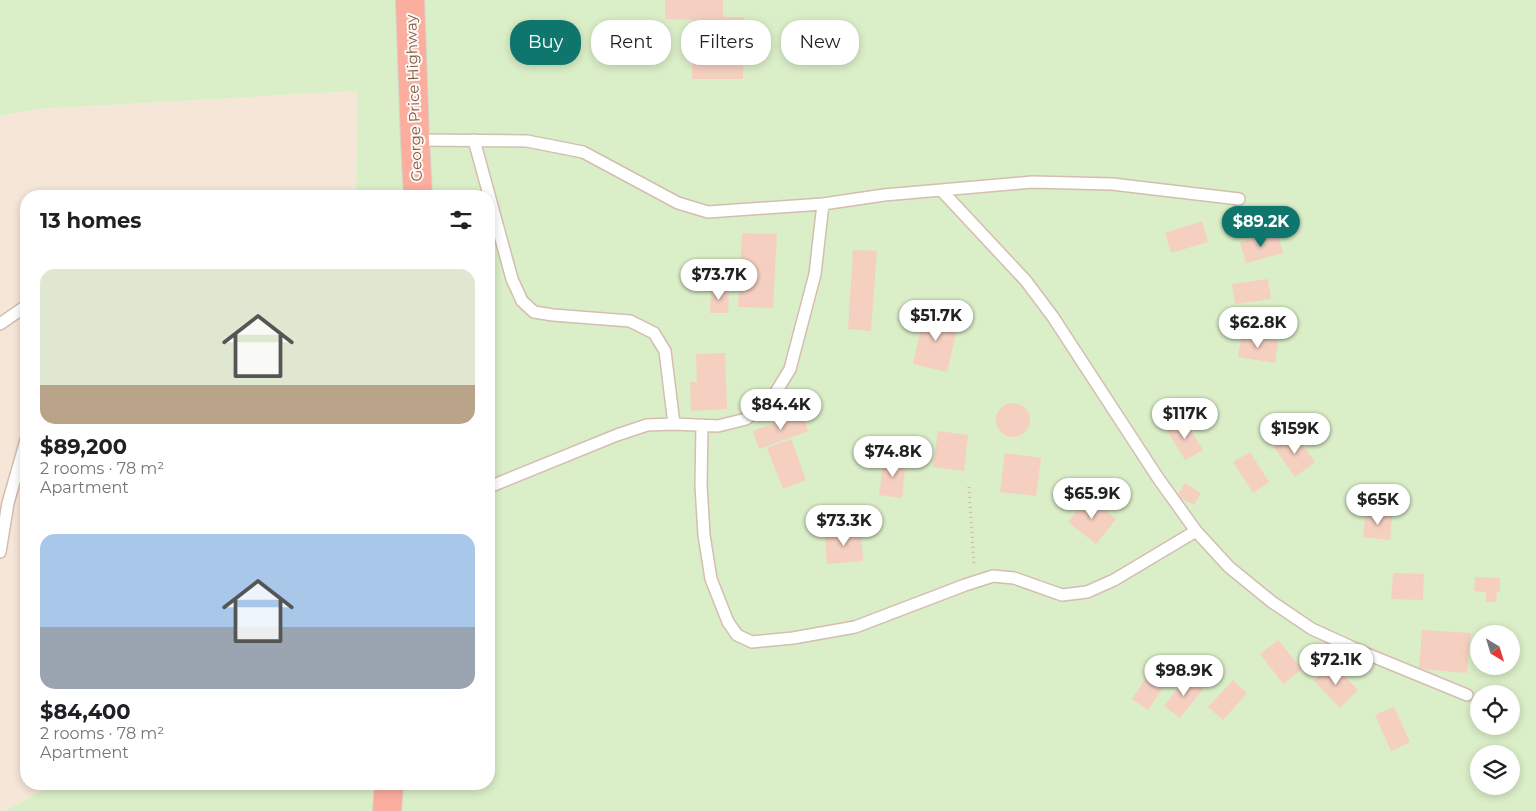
<!DOCTYPE html>
<meta charset="utf-8">
<style>
body{margin:0;font-family:Montserrat,sans-serif;background:#f2f2f2;color:#202124;height:100vh;display:flex;flex-direction:column;font-size:19px;white-space:nowrap}
*{box-sizing:border-box;margin:0}
p{font-size:16px;color:#757577}
.icon{flex:none;width:28px;height:28px;fill:none;stroke:currentColor;stroke-width:2;stroke-linecap:round;stroke-linejoin:round}
.map{position:relative;flex:1;overflow:hidden}
.sheet{position:absolute;left:20px;top:190px;width:475px;height:600px;display:flex;flex-direction:column;background:#fff;border-radius:20px;box-shadow:0 2px 8px #0003}
.sheet>*{flex:none}
.guide{position:absolute;left:510px;top:20px;width:475px;height:45px;display:flex;gap:10px}
.needle{width:32px;rotate:142deg}
.controls{position:absolute;left:1470px;top:625px;display:grid;gap:10px}
.controls a{display:grid;place-items:center;width:50px;height:50px;border-radius:50%;background:#fff;box-shadow:0 2px 8px #0003;font-size:25px}
.price{position:absolute;translate:-50% -42px;padding:0 11px;border-radius:18px;background:#fff;color:#222;font-size:16px;line-height:32px;filter:drop-shadow(0 1px 2px #0008)}
.price::after{content:'';position:absolute;left:50%;top:30px;width:15px;height:11px;margin-left:-8px;background:inherit;clip-path:polygon(0 0,100% 0,50% 100%)}
.price.active{background:#0f766e;color:#fff}
ul{padding:0;list-style:none}
li{display:grid;align-content:center;gap:10px;height:265px;padding:0 20px}
li span{display:grid;place-items:center;height:155px;border-radius:15px;color:#555}
li>.icon{margin-inline-start:auto}
span .icon{width:90px;height:90px;fill:#fffc;stroke-width:1}
li b{font-size:21px}
h2{display:flex;justify-content:space-between;align-items:center;height:60px;padding:0 20px;font-size:21px}
.chip{padding:0 18px;border-radius:20px;background:#fff;box-shadow:0 2px 8px #0003;font-size:18px;line-height:45px}
.chip.active{background:#0f766e;color:#fff}
.map>svg:first-child{display:block}
.residential{fill:#f6e6d8}
.green{fill:#daeec7;fill-rule:evenodd}
.building{fill:#f5d0c0}
.lines{fill:none;stroke-linecap:round;stroke-linejoin:round}
.lane-casing{stroke:#d4bdb1;stroke-width:14}
.highway-casing{stroke:#dad0cc;stroke-width:30}
.path{stroke:#dbb3a2;stroke-width:3;stroke-dasharray:1 4;stroke-linecap:butt}
.lane{stroke:#fff;stroke-width:11}
.highway{stroke:#fbad9e;stroke-width:28}
.labels{text-anchor:middle;stroke-width:4;stroke-linejoin:round;paint-order:stroke}
.street-label{font-size:15px;fill:#7c574a;stroke:#fff9f2}
</style>
<div class="map">
<svg width="1536" height="811" viewBox="0 0 1536 811">
<rect width="100%" height="100%" fill="#fef4eb"/>
<path class="residential" d="M357,91L356,196H26V784H55L4,811H0V116L39,109Z"/>
<path class="green" d="M0,0H1536V811H4L55,784H489V196H356L357,91L39,109L0,116ZM1479,634H1511V666H1479ZM1479,694H1511V726H1479ZM1479,754H1511V786H1479Z"/>
<path class="building" d="M665,0H723V17H744L743,79H692L693,20L665,19Z
M1202,221L1208,242L1171,253L1165,233Z
M742,233L777,234L773,308L738,307Z
M1277,233L1283,253L1246,263L1240,242Z
M853,250L877,251L871,331L848,329Z
M1268,279L1271,299L1235,304L1232,284Z
M711,290H729L728,313H710Z
M925,312L959,320L947,372L913,364Z
M1242,335L1278,341L1275,363L1238,357Z
M725,353L727,409L691,411L690,382H697L696,354Z
M996 420a17 17 0 1 1 34 0a17 17 0 1 1-34 0Z
M802,413L808,431L759,449L753,431Z
M1184,419L1203,450L1185,460L1167,430Z
M938,431L968,435L964,471L933,467Z
M1294,433L1315,462L1295,477L1274,447Z
M791,439L806,480L783,489L767,448Z
M1250,452L1269,482L1253,493L1233,462Z
M1005,453L1041,458L1036,496L1000,492Z
M884,457L906,460L902,498L879,495Z
M1185,483L1201,493L1194,505L1177,496Z
M1088,497L1116,519L1096,544L1068,522Z
M1366,512L1392,515L1390,540L1363,537Z
M861,530L863,561L827,564L825,533Z
M1393,573L1424,574L1423,600L1391,599Z
M1475,577L1500,578V592H1497L1496,602H1486V592L1474,591Z
M1422,630L1471,633L1467,673L1419,669Z
M1278,640L1302,669L1283,684L1260,654Z
M1332,663L1358,690L1340,708L1314,681Z
M1155,665L1171,675L1148,710L1132,699Z
M1187,676L1203,689L1180,718L1164,706Z
M1233,680L1247,693L1223,720L1208,707Z
M1394,707L1410,742L1391,751L1375,715Z"/>
<g class="lines">
<g class="lane-casing">
<path id="lane" d="M415,140L527,141L583,152L678,203L708,212L823,204L884,195L1032,182L1112,184L1239,199
M474,140L512,279L522,301L534,312L553,315L630,321L654,333L665,351L674,424
M942,191L1026,281L1053,317L1158,478L1196,531L1229,567L1272,602L1312,629L1367,654L1467,695
M0,324L26,306
M702,425L701,485L704,535L711,579L728,622L737,635L752,642L793,638L855,627L965,585L993,576L1014,578L1062,595L1087,592L1114,580L1196,531
M489,487L617,435L647,425L674,424L718,426L746,419L773,397L790,369L815,274L823,204
M0,552L8,503L26,440"/>
</g>
<g class="highway-casing">
<path id="highway" d="M410,0L415,140L418,196
M387,811L389,784"/>
</g>
<path class="path" d="M969,487L974,566"/>
<use href="#lane" class="lane"/>
<use href="#highway" class="highway"/>
</g>
<g class="labels">
<g class="street-label">
<text transform="translate(414 98) rotate(-92)" y="5">George Price Highway</text>
</g>
</g>
</svg>
<div class="controls">
<a><svg class="needle" viewBox="-14 -14 28 28"><path d="M0-13l5 13h-10z" fill="#e53935"/><path d="M0 13l5-13h-10z" fill="#757577"/></svg></a>
<a><svg class="icon" aria-label="locate" viewBox="0 0 24 24"><circle cx="12" cy="12" r="6"/><path d="M12 2v4M12 18v4M2 12h4M18 12h4"/></svg></a>
<a><svg class="icon" aria-label="layers" viewBox="0 0 24 24"><path d="M12 4l9 5-9 5-9-5zM3 14l9 5 9-5"/></svg></a>
</div>
<b class="price active" style="left:1261px;top:248px">$89.2K</b>
<b class="price" style="left:719px;top:301px">$73.7K</b>
<b class="price" style="left:936px;top:342px">$51.7K</b>
<b class="price" style="left:1258px;top:349px">$62.8K</b>
<b class="price" style="left:781px;top:431px">$84.4K</b>
<b class="price" style="left:1185px;top:440px">$117K</b>
<b class="price" style="left:1295px;top:455px">$159K</b>
<b class="price" style="left:893px;top:478px">$74.8K</b>
<b class="price" style="left:1092px;top:520px">$65.9K</b>
<b class="price" style="left:1378px;top:526px">$65K</b>
<b class="price" style="left:844px;top:547px">$73.3K</b>
<b class="price" style="left:1336px;top:686px">$72.1K</b>
<b class="price" style="left:1184px;top:697px">$98.9K</b>
<div class="guide">
<a class="chip active">Buy</a>
<a class="chip">Rent</a>
<a class="chip">Filters</a>
<a class="chip">New</a>
</div>
<section class="sheet">
<h2>13 homes<svg class="icon" aria-label="filters" viewBox="0 0 24 24"><path d="M4 7h16M4 17h16"/><circle cx="9" cy="7" r="2"/><circle cx="15" cy="17" r="2"/></svg></h2>
<ul>
<li><span style="background:linear-gradient(#dfe7d0 75%,#b9a48a 0)"><svg class="icon" aria-label="home" viewBox="0 0 24 24"><path d="M3 11l9-7 9 7M6 9v11h12V9"/></svg></span><div><b>$89,200</b><p>2 rooms · 78 m²</p><p>Apartment</p></div></li>
<li><span style="background:linear-gradient(#a9c7e8 60%,#9aa5b1 0)"><svg class="icon" aria-label="home" viewBox="0 0 24 24"><path d="M3 11l9-7 9 7M6 9v11h12V9"/></svg></span><div><b>$84,400</b><p>2 rooms · 78 m²</p><p>Apartment</p></div></li>
</ul>
</section>
</div>
